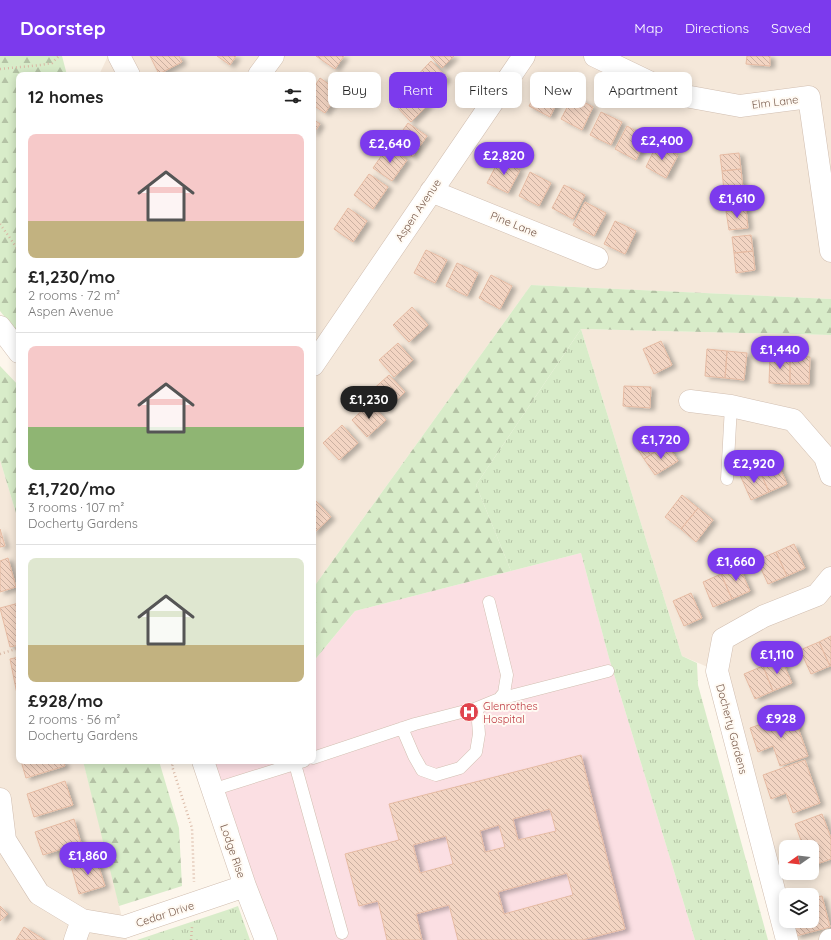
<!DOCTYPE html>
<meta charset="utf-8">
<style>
body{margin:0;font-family:Quicksand,sans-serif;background:#f6f6f6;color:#222;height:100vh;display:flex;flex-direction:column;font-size:15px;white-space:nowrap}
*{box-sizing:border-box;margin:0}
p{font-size:13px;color:#767676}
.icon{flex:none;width:22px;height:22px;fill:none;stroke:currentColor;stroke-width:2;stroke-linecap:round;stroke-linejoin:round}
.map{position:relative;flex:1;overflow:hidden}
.sheet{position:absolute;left:16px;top:16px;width:300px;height:692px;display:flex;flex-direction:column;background:#fff;border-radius:8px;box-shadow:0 2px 10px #0003}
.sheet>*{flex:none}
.banner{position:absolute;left:328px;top:16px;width:380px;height:36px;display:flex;gap:8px}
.needle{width:26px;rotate:256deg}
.tools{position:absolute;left:779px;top:784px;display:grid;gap:8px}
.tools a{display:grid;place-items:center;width:40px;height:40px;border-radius:8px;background:#fff;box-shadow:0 2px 10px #0003;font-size:20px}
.price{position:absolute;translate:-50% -34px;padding:0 9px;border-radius:14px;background:#7c3aed;color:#fff;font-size:13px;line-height:26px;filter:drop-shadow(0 1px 2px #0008)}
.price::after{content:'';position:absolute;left:50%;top:24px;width:12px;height:9px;margin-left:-6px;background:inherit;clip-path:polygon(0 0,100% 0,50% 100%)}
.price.active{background:#222;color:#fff}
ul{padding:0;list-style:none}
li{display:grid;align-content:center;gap:8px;height:212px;padding:0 12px}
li+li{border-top:1px solid #e0e0e0}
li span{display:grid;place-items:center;height:124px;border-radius:8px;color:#555}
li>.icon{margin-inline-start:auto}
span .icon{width:72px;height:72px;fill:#fffc;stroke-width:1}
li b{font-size:17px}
h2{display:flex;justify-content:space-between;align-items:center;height:48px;padding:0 12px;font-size:17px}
.chip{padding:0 14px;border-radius:8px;background:#fff;box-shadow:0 2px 10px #0003;font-size:14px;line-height:36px}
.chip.active{background:#7c3aed;color:#fff}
header{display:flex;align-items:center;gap:24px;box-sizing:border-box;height:56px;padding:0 20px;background:#7c3aed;color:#fff}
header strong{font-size:19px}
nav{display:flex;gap:22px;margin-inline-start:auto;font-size:14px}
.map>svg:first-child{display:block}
.residential{fill:#f5e8da;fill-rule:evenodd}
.medical{fill:#fbdfe3}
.grass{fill:url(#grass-tufts)}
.forest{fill:url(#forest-firs)}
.building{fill:url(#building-back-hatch);stroke:#e6bba3;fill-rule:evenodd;filter:url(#shadow)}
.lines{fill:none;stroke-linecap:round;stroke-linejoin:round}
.lane-casing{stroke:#d1beb0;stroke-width:13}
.street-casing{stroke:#d1beb0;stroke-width:23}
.path{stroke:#d9b8a5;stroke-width:2.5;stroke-dasharray:1 3;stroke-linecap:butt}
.lane{stroke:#fff;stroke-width:12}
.street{stroke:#fff;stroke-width:22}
.labels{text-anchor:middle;stroke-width:4;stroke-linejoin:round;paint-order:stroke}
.street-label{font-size:11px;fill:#7a5c4d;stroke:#fffaf3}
.health-label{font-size:11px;fill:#be3a42;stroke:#fffaf3;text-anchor:start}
</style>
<header>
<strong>Doorstep</strong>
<nav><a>Map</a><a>Directions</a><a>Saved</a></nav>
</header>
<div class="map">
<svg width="831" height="884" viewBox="0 0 831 884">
<defs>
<pattern id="grass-tufts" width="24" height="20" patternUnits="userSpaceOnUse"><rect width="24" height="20" fill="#d8ecc9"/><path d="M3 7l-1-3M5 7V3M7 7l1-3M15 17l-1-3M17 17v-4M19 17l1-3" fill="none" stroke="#b4c2a5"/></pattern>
<pattern id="forest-firs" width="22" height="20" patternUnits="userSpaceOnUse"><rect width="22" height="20" fill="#d8ecc9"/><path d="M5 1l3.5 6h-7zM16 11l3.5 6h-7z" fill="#b4c2a5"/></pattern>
<pattern id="building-back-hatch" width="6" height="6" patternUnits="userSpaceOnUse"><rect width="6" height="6" fill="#f3d5c3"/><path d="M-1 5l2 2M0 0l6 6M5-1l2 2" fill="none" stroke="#cab0a1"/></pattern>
<filter id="shadow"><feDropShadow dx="4.5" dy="2.5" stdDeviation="2" flood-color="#0004"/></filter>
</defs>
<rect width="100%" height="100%" fill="#fdf6ec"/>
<path class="residential" d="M108,0H831V243L531,229L313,532V19H99Z
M581,273L831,279V884H787L717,615L682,600ZM786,791H812V817H786ZM786,839H812V865H786Z
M0,404L19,467V705H83L106,792L127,884H0Z"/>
<path class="medical" d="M581,497L609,602L695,884H266L203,705H313V606L355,555Z"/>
<path class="grass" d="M581,273L682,600L697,607L698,629L768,884H695L609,602L581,497L511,515L476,429Z
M238,850L250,884H137L227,854Z"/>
<path class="forest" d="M0,0H62L67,19H19V279L0,255Z
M531,229L831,243V279L581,273L476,429L511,515L355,555L313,606V532Z
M0,310L19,330V467L0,404Z
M83,705H159L179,772L182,830L119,850Z"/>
<path class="building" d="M150,0H179L182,6L159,18Z
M217,0H236L230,9Z
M316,0H344L335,13Z
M430,0H454L442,12Z
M747,0H770V10L746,8Z
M431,5L447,22L429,40L413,24Z
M320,22L340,36L325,57L313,49V33Z
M541,27L561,38L550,61L529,50Z
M413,31L430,47L411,66L395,49Z
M573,40L593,51L582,74L561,63Z
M601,56L622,66L611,89L590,79Z
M313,63L320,68L313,78Z
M408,67L427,80L412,101L393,88Z
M627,70L647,81L636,104L615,93Z
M657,88L678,99L666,122L646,111Z
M388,90L407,104L392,125L373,112Z
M739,97L741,113L722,115L720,99Z
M499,104L520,114L508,137L487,127Z
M741,113L743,133L724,135L722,115Z
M530,116L551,127L539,150L519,140Z
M369,118L388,131L373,153L354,139Z
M564,129L585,139L573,163L552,152Z
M744,137L746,153L726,155L725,139Z
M585,146L606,157L594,180L573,169Z
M348,152L367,165L353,186L334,173Z
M746,153L748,172L729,174L726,155Z
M615,165L636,175L625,198L604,188Z
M751,179L753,195L734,197L732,181Z
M426,194L447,204L435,227L414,217Z
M753,195L755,214L736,217L734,197Z
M457,207L478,217L467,240L446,230Z
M491,219L512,230L500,253L479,242Z
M412,251L428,269L409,286L393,269Z
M661,285L672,309L654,318L643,293Z
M398,287L413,304L394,321L379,304Z
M707,293L727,295L725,322L705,320Z
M727,295L747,297L744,324L725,322Z
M770,300H790V328L769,327Z
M790,300L810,301L809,328H790Z
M389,319L405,336L386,354L370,336Z
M624,330L651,331L650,352L623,350Z
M370,347L386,364L367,381L352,364Z
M342,369L358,387L339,404L323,387Z
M656,371L667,388L644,403L633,386Z
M667,388L678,405L655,419L644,403Z
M776,403L787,428L769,436L758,411Z
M758,411L769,436L751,444L740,419Z
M682,439L698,452L681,473L665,461Z
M315,444L331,461L313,478V446Z
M698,452L713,464L696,486L681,473Z
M0,473L5,490L0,491Z
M794,488L805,512L787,520L776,496Z
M776,496L787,520L768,528L757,504Z
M8,502L16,531L0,536V505Z
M739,510L750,535L732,543L721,518Z
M721,518L732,543L713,551L703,526Z
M691,537L702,562L684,570L673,545Z
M19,547V589L10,591L0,552Z
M831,580V610H830L819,586Z
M819,586L830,610L811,618L800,594Z
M19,601V643H18L10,603Z
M781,602L792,627L773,635L763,610Z
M763,610L773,635L755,643L744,618Z
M793,657L808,700L780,710L773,690L758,696L750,672Z
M581,699L625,873L582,884H458L449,849L416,858L422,884H387L378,845L359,850L345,798L399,784L389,748ZM550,753L556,775L518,784L513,763ZM499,769L505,791L485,796L480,775ZM446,780L453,808L420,817L413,789ZM567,817L573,839L504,858L498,836Z
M805,704L820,747L793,757L786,737L771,743L763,719Z
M21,705H63L65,710L26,722Z
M65,725L73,749L34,761L27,738Z
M822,758L831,782V803L812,810V791H790L802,787L795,768Z
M74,763L81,787L43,799L35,776Z
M96,802L105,830L79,838L71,810Z
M822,840L830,871L796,880L792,865H812V842Z
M0,850L8,858L0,865Z
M24,871L45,884H16Z"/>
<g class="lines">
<g class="lane-casing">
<path id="lane" d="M727,423L731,350
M499,643L608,615
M402,672L414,700L422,714L436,719L460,712L476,696L479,678L477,652
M313,702L415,668L477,652L499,643L504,637L507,619L489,546
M295,708L342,877
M212,734L304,705"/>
</g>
<g class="street-casing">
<path id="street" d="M119,0L129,19
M595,0L674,38L740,50L809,41L831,195
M259,19L273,0
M431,135L597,202
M0,271L19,296
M313,309L524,0
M690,345L731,350L793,364L825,401L831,419
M203,705L245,830L266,884
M0,743L5,784L39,838L82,864L124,871L245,830
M75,884L82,864
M787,884L717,615L723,583L764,560L817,539L831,522
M830,884H831"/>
</g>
<path class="path" d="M0,13L41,9L52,7L59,0
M0,168L19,195
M0,598L19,592
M174,705L172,710L192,772L194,826
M191,884L192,871"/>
<use href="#lane" class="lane"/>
<use href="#street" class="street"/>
</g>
<defs>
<g id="hospital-disc" transform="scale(1)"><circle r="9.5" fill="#e0444e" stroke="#fffaf3"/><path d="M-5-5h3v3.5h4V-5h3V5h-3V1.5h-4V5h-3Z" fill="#fff"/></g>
</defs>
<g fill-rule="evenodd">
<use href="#hospital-disc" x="469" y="656"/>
</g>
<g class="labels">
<g class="street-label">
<text transform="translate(775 46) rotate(-7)" y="4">Elm Lane</text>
<text transform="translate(418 154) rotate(-56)" y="4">Aspen Avenue</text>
<text transform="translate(514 168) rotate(22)" y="4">Pine Lane</text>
<text transform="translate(732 673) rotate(75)" y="4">Docherty Gardens</text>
<text transform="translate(233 795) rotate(71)" y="4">Lodge Rise</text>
<text transform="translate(165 858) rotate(-18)" y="4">Cedar Drive</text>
</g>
<g class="health-label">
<text x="483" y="654">Glenrothes<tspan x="483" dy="13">Hospital</tspan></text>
</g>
</g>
</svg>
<div class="tools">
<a><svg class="needle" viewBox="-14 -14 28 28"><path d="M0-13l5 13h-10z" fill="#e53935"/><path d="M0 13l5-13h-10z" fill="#767676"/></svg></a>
<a><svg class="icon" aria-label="layers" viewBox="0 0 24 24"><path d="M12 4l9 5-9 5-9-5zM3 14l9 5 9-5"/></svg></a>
</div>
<b class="price" style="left:662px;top:105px">£2,400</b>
<b class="price" style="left:390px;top:108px">£2,640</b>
<b class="price" style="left:504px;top:120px">£2,820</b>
<b class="price" style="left:737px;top:163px">£1,610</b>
<b class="price" style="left:780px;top:314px">£1,440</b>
<b class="price active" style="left:369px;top:364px">£1,230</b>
<b class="price" style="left:661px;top:404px">£1,720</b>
<b class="price" style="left:754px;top:428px">£2,920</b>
<b class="price" style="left:736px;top:526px">£1,660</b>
<b class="price" style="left:777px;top:619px">£1,110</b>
<b class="price" style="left:781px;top:683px">£928</b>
<b class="price" style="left:88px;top:820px">£1,860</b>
<div class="banner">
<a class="chip">Buy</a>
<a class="chip active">Rent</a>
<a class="chip">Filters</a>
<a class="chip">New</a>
<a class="chip">Apartment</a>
</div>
<section class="sheet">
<h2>12 homes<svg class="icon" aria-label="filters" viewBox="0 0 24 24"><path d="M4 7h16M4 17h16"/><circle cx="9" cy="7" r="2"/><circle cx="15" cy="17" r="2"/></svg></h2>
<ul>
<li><span style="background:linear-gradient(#f6c9c9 70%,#c2b280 0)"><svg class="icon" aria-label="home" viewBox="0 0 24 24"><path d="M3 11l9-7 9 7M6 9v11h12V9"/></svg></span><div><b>£1,230/mo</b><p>2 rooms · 72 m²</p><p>Aspen Avenue</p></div></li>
<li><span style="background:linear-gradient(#f6c9c9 65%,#8fb573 0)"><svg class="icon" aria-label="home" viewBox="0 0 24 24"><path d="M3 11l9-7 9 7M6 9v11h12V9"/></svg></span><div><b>£1,720/mo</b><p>3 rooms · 107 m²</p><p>Docherty Gardens</p></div></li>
<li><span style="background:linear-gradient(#dfe7d0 70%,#c2b280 0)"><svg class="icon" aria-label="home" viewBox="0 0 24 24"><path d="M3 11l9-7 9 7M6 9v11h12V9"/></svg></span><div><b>£928/mo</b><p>2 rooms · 56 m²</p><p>Docherty Gardens</p></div></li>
</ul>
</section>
</div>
